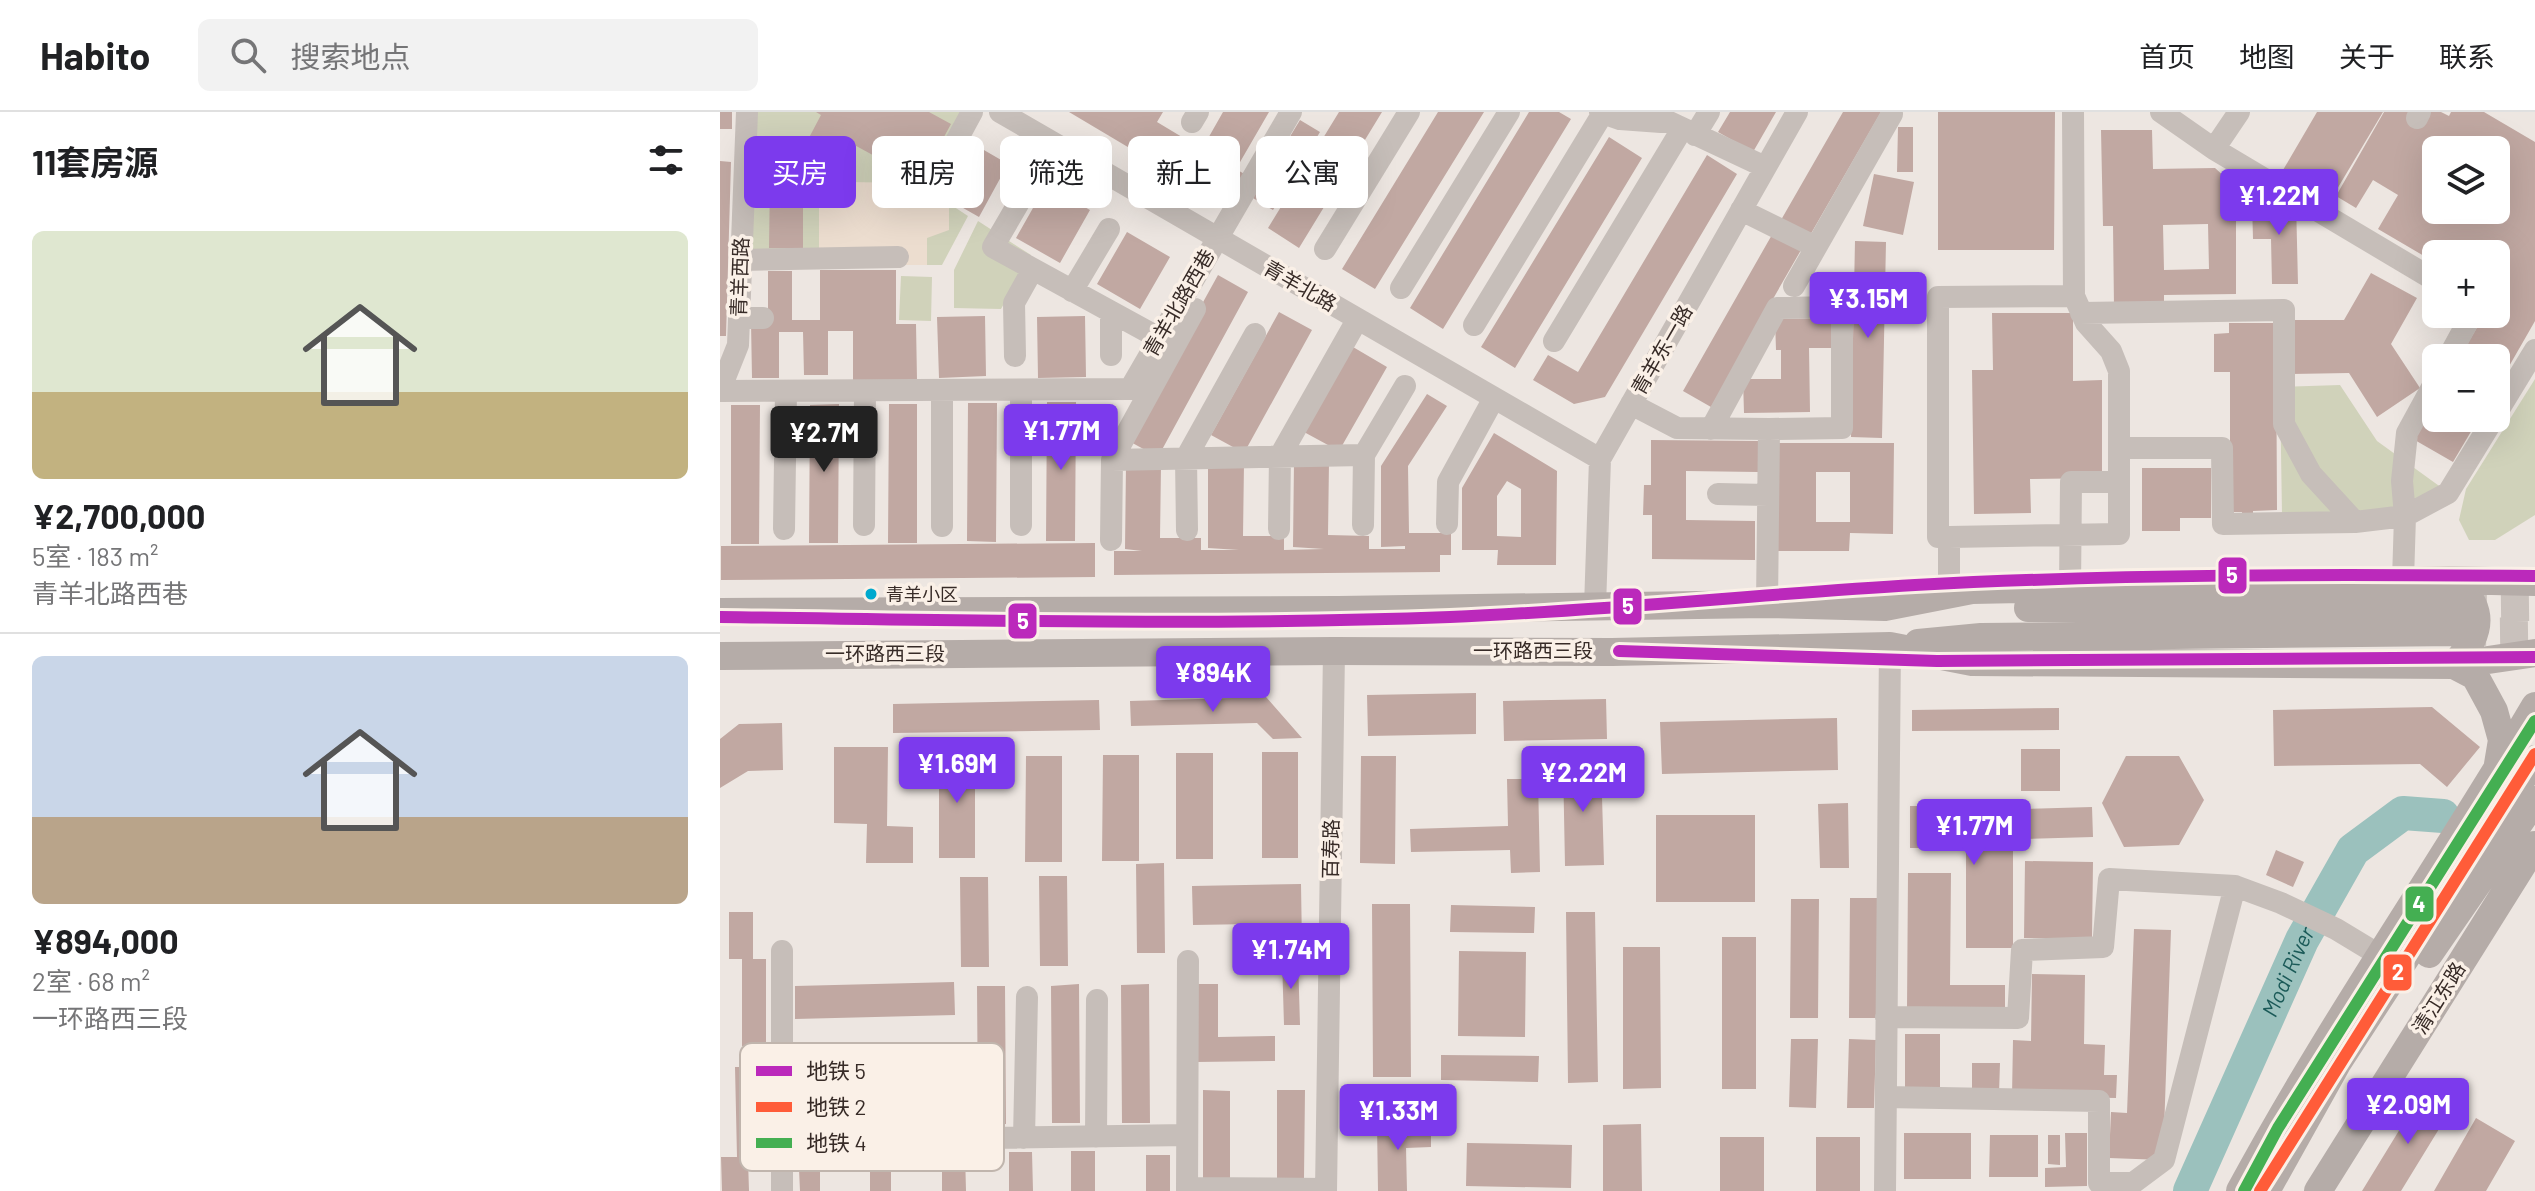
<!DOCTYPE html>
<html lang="zh">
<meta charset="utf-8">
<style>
body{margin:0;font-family:Barlow,"Noto Sans SC",sans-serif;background:#f2f2f2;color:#202124;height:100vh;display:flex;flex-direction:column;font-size:30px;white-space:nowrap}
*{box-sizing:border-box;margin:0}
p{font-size:26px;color:#757577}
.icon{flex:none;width:44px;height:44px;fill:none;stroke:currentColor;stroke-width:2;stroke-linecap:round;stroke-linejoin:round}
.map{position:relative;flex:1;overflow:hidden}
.side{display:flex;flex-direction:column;background:#fff;width:720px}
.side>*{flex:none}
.banner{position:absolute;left:24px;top:24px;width:760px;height:72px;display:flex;gap:16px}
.controls{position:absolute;left:1702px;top:24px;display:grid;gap:16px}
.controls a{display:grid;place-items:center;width:88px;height:88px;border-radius:12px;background:#fff;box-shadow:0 8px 32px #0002;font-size:40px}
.price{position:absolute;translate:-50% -68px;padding:0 18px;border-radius:8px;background:#7c3aed;color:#fff;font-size:26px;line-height:52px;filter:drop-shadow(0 2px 4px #0008)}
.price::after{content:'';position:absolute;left:50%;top:48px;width:24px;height:18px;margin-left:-12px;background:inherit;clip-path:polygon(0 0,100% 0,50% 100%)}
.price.on{background:#222;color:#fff}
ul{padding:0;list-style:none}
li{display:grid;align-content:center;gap:16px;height:424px;padding:0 32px}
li+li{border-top:2px solid #e0e0e0}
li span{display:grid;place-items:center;height:248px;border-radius:12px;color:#555}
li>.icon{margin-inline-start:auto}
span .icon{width:144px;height:144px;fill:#fffc;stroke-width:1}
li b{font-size:34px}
h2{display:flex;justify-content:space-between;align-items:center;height:96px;padding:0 32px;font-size:34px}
.chip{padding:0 28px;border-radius:12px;background:#fff;box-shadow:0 8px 32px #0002;font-size:28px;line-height:72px}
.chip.on{background:#7c3aed;color:#fff}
header{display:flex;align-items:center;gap:48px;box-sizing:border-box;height:112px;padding:0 40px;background:#fff;border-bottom:2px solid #e0e0e0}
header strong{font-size:38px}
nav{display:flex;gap:44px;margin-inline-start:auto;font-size:28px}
.search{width:560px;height:72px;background:#f2f2f2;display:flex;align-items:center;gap:20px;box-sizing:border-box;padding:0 28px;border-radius:12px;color:#757577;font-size:30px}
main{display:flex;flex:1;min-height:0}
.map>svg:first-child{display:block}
.green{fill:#d0d2ba}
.plaza{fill:#ecddcf}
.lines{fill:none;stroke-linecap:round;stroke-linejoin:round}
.river{stroke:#9bc1bd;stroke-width:34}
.building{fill:#c1a8a2;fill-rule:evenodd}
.major-tunnel{stroke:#c9c1bc;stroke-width:28;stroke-dasharray:28 14;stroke-linecap:butt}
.minor{stroke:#c6beb9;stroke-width:22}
.major{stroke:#b5aca8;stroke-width:28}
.metro-1-casing{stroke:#faf0e7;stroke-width:18}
.metro-2-casing{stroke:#faf0e7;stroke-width:18}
.metro-3-casing{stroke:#faf0e7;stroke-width:18}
.metro-1{stroke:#bb29bb;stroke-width:12}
.metro-2{stroke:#ff5c39;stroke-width:12}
.metro-3{stroke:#44af52;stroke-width:12}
.bus-dot{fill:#00a9ce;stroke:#faf0e7;stroke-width:3}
.labels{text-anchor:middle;stroke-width:7;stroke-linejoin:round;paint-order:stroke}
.bus-label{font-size:18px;fill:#372b27;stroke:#faf0e7;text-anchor:start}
.street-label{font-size:20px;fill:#372b27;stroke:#faf0e7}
.water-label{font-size:22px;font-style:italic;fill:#1b5a58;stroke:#faf0e7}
.key{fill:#faf0e7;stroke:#c0b5ad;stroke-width:2}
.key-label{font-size:22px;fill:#372b27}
.line-badge{stroke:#faf0e7;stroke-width:3}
.badge-label{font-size:22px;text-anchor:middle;font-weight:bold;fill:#fff}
</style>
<header>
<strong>Habito</strong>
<div class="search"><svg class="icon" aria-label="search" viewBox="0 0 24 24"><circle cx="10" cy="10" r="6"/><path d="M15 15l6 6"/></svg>搜索地点</div>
<nav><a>首页</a><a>地图</a><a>关于</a><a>联系</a></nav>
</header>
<main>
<section class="side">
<h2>11套房源<svg class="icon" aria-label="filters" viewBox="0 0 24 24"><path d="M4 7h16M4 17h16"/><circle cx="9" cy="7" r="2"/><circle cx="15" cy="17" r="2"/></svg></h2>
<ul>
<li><span style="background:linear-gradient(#dfe7d0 65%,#c2b280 0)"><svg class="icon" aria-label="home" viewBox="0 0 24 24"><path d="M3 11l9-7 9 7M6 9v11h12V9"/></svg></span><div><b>¥2,700,000</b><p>5室 · 183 m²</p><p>青羊北路西巷</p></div></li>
<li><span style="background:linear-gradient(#c9d6e8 65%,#b9a48a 0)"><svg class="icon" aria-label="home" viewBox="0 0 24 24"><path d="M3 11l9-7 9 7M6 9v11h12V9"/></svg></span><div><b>¥894,000</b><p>2室 · 68 m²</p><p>一环路西三段</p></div></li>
</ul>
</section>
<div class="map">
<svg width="1815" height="1079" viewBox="0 0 1815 1079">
<rect width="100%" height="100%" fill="#ede6e1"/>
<path class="green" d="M31,0H241L201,73L248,104L222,153H26Z
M258,109L311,143L281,197L234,196V158Z
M181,164L212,165L211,209L179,208Z
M1815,267V403L1775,428H1749L1739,408L1746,377Z
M1620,273L1657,329L1722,376L1683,396L1635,403H1562L1560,275Z"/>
<path class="plaza" d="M99,54L127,70L192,71L229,94V118L207,126V153H99Z"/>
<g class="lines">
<path class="river" id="s1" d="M1470,1079L1582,828L1633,738L1683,701L1723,704"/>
</g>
<path class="building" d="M0,0H12V17H0Z
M96,0H209L231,12L200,69L129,30L115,54L83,37L101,3Z
M349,0H443L437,10L482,37L503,0H549L516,57L526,63L507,94Z
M619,0H662L579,136L548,116Z
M718,0H764L655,177L622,157Z
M809,0H839L851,7L723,217L690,196Z
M1010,0H1056L1033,40L998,20Z
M1123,0H1161L1089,125L1061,108Z
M1218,0H1335L1334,138H1218Z
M1597,0H1663L1604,99L1556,70Z
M1664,0H1721L1729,4L1731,0H1764L1815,30V209L1776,277V246H1739L1765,202H1776V142H1716V151L1658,117L1678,83L1653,68L1636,96L1616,84ZM1716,38H1776V98H1716Z
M580,8L600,20L553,98L533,86Z
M1178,15H1193V60H1177Z
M1381,18H1432L1433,57L1495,56L1516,75V182L1444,183V194H1394L1393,114H1383ZM1488,112L1489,157L1444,158L1443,113Z
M889,25L922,46L795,256L761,235Z
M245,27L288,52L259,105L215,80Z
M987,43L1017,62L885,285L854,292L813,268L828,243L858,260Z
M30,45L83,46V136H49L50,66H30Z
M0,49L11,50L6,224H0Z
M1154,62L1194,70L1183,123L1143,114Z
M326,73L370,98L340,151L296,126Z
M1576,89L1578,172H1552L1551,127H1533L1532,90Z
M407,120L450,145L420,197L377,172Z
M1053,121L1081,138L991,295L963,279Z
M1135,129L1166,130L1162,326L1131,325Z
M100,158H176V212H196L197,268H133V219H108V263H84L83,220H59V266H32L31,210H48V159H72V208H100Z
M1651,161L1697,186L1671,232L1700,276L1657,305L1629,261L1571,262V208H1624Z
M498,163L528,180L438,345L407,328Z
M559,200L592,218L524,341L491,323Z
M1272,201H1353V269L1382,268V366L1310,367L1311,401L1254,402L1252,258H1273Z
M265,204L266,264L219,266L217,205Z
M365,204L366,265L318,266L317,205Z
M1114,206L1115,236H1089L1090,300L1024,301L1023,267H1061V238H1056L1055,207Z
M1509,211H1556L1557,398L1533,399V422H1523L1522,400H1510V260H1494V222L1509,221Z
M633,235L667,255L619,339L584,320Z
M707,282L727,294L688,354L689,421H731V443H720V460L394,463V439H422L405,437L406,352L441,353L440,426H481V438H519L488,436V351H524L523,424H564V438L604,437L573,435L574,350H609L608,423L649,424V437H685V434L661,435V354Z
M1716,286V306H1759L1733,350L1693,327Z
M327,290H356L355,429H326Z
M248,291H277L276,430L247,429Z
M119,292L118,431H89L90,293Z
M169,292H197V431H168Z
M11,293H40L39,432H11Z
M774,321L837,359L836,453H777L778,438H742V376ZM787,369L801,377V425L777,424V384Z
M931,328L1038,329V360L966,359V408L1035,409V448L932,447V403H923L924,373H931Z
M1057,331H1174L1173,422L1130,421L1129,439H1057ZM1096,360H1130V410H1096Z
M1422,356H1491V406H1460V419H1422Z
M375,431V465L1,468V434Z
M756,581V622L648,624L647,583Z
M546,585L582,626L553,627L537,611L411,614L410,589Z
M886,587L887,627L784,629L783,589Z
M379,588L380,618L173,621V592Z
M1712,595L1760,635L1727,675L1700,652L1554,654L1553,598Z
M1339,596V618L1192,619V598Z
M1117,606L1118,658L942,662L940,610Z
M62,611L63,658L28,659L0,676V627L19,612Z
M114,635H168L167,714L193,715V751H146L147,712L114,711Z
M1301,637H1340V679H1301Z
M219,640H255V746H219Z
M542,640H578V746H542Z
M456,641H493V747H456Z
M383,643H419V749H382Z
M306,644H342V750H305Z
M641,644H676L675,752L640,751Z
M1406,644H1459L1484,688L1459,733L1404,735L1382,691Z
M843,650H881L884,753L845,754Z
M787,667H818L820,760L791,761L790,738L691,740L690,717L788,714Z
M1128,691L1129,756H1100L1098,692Z
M1190,694H1269V717H1293V836H1246V736H1190Z
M1372,695L1373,725L1302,727L1301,697Z
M936,703H1035V790H936Z
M1556,738L1584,750L1573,775L1546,763Z
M1305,749L1373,750L1372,826H1304Z
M444,751L445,841H417L416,752Z
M1188,761H1231L1230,873H1285V898L1187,897Z
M319,764H347L348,854H320Z
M240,765H268L269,855H241Z
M581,772L582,834L534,835L533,812L473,813L472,774Z
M1130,786H1158L1157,906H1129Z
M1071,787H1099L1098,906H1070Z
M652,792H690L691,965H653Z
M731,793L815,795L814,821L730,820Z
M9,800H33V847H46V934H22V847H9Z
M846,800H875L878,970L848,971Z
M1414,817L1451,818L1443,1048L1389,1046L1391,1000L1407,1001Z
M1002,825H1036V977H1002Z
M903,835H940L941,976L903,977Z
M739,839L806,840L805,925L738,924Z
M562,845H578L580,913H564Z
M1312,862L1365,863L1364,932L1385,933L1384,963H1397L1396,986L1292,984L1293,928L1311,929Z
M234,870L235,903L75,907V874Z
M359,872L360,1011H332L331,874Z
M429,872L430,1011H402L401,873Z
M475,872H498V925L555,924V949L476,950Z
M257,874H285L286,1012L258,1013Z
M1185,922H1220V979L1185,980Z
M1071,927H1098L1096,996L1069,995Z
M1129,927L1156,928L1154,996H1127Z
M721,943L819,944L818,970L721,968Z
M1252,951H1280L1279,982H1252Z
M15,955H36L37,1048H28L29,1079H2L1,1045H17Z
M483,978L510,979V1067H483Z
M557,978H585L584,1066H557Z
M1702,981L1730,999L1681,1079H1642Z
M1756,1006L1795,1029L1766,1079H1714Z
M711,1011V1035L686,1036L687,1079H658L657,1012Z
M921,1012L922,1079H883V1013Z
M1184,1021H1251V1067H1184Z
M1345,1021H1367V1074L1325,1075V1056L1346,1055Z
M1270,1023H1318V1065H1269Z
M1328,1023H1340V1053L1328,1052Z
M1000,1025H1044V1079H1000Z
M1096,1025H1140V1079H1096Z
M747,1031L852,1033L851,1076L746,1074Z
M351,1039H375V1079H351Z
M289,1040H312L313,1079H289Z
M222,1041H245L246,1079H222Z
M426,1043H450V1079H426Z
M150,1055H171V1079H150Z
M79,1057H100V1079H80Z"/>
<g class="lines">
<path class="major-tunnel" d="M1739,496L1815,495
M1738,520L1815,519"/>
<path class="minor" d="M280,0L880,347
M880,0L900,7L941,10
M928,0L1045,55
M1441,0L1494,37L1716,169
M1697,6L1700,0
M472,10L478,0
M975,23L989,0
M1494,37L1519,0
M305,80L273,135L439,226
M208,81L252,0
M1021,98L1096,135
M605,137L689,0
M21,148L178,145
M1074,174L1172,2
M681,176L789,0
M352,179L389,117
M475,197L392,348L644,343
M1361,201L1564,198V312L1591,362L1635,410
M19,206H43
M754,213L883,1
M834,229L962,17
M391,243V200
M295,244L294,191L313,157
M1728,246L1752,202
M0,278L18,233L27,0
M222,278V414
M301,278V413
M0,279L410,277L571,0
M911,292L957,316L1049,317L1047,492
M1776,302L1815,238
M991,317L1057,196L1122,195V316L1049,317
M1400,336H1502L1503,412L1635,410L1685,404L1682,369L1687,321L1716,268
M998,382L1048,383
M727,412L728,370L774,286
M144,413L145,279
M643,413L644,343L685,274
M64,417L66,279
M559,417L560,344L637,208
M467,418L466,346L535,222
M1229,425H1218V185L1354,184
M391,428L392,348
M1683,468L1685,404L1728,381L1774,306
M1350,476L1351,370H1399V259L1391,239L1366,211L1354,184L1353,0
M1229,483V425L1399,422V370
M875,495L880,347L1077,0
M62,839V1079
M1166,905L1298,906L1302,838L1383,835L1389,767L1515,774L1561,791L1616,817L1659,843
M1166,985L1379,989V1071H1413L1444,1048L1515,774
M376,1025L377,888
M304,1026L307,885
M62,1029L467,1023
M467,1076L606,1077
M467,1079L468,849
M606,1079L614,539
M1165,1079L1170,534"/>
<path class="major" d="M1739,474C1768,502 1757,528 1734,553L1755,564L1774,599L1782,628L1778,652
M1308,496H1739
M0,500L618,498L1047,492L1165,495L1252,478L1729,468L1815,470
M1198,531L1261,525L1738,520
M0,544L614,539L892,540L1170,534L1252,550L1734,553L1815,541
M1709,842L1815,688
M1520,1079C1610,912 1719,757 1815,594
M1546,1079L1618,950L1815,647
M1598,1079L1815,733"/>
<g class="metro-1-casing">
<path id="metro-1" d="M0,505C243,508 487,514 730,505C885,499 1040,482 1195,473C1401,462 1608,462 1815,464
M899,539L1217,549L1815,545"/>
</g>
<g class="metro-2-casing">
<path id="metro-2" d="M1540,1079L1815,642"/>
</g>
<g class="metro-3-casing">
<path id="metro-3" d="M1524,1079L1558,1016L1815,609"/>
</g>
<use href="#metro-1" class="metro-1"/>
<use href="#metro-2" class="metro-2"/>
<use href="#metro-3" class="metro-3"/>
</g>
<circle class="bus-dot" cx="151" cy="482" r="7"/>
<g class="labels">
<g class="bus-label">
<text x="166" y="489">青羊小区</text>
</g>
<g class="street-label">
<text transform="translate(20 165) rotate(-88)" y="7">青羊西路</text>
<text transform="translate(580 174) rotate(30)" y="7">青羊北路</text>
<text transform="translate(459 191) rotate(-60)" y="7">青羊北路西巷</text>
<text transform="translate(942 238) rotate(-60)" y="7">青羊东一路</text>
<text x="813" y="546">一环路西三段</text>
<text x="165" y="549">一环路西三段</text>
<text transform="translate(611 737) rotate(-89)" y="7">百寿路</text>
<text transform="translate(1719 886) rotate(-58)" y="7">清江东路</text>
</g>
<g class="water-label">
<text dy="8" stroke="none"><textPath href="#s1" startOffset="240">Modi River</textPath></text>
</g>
</g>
<rect x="20" y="931" width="264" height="128" rx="12" class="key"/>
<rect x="36" y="954" width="36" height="10" fill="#bb29bb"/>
<rect x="36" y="990" width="36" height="10" fill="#ff5c39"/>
<rect x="36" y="1026" width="36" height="10" fill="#44af52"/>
<g class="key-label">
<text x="86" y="967">地铁 5</text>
<text x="86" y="1003">地铁 2</text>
<text x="86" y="1039">地铁 4</text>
</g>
<g class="line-badge">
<rect x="1497" y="444" width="31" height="39" rx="8" fill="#bb29bb"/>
<rect x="892" y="475" width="31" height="39" rx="8" fill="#bb29bb"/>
<rect x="287" y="490" width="31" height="38" rx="8" fill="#bb29bb"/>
<rect x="1684" y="773" width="31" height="38" rx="8" fill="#44af52"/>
<rect x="1662" y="841" width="31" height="39" rx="8" fill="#ff5c39"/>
</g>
<g class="badge-label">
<text x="1512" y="471">5</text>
<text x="908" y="502">5</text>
<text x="303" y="517">5</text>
<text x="1699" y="800">4</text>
<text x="1678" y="868">2</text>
</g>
</svg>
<div class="controls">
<a><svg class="icon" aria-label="layers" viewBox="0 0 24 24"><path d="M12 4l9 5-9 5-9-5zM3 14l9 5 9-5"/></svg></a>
<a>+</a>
<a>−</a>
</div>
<b class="price" style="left:1559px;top:125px">¥1.22M</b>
<b class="price" style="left:1148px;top:228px">¥3.15M</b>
<b class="price" style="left:341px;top:360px">¥1.77M</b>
<b class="price on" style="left:104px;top:362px">¥2.7M</b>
<b class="price" style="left:493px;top:602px">¥894K</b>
<b class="price" style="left:237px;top:693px">¥1.69M</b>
<b class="price" style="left:863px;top:702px">¥2.22M</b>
<b class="price" style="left:1254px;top:755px">¥1.77M</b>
<b class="price" style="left:571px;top:879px">¥1.74M</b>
<b class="price" style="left:1688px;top:1034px">¥2.09M</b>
<b class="price" style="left:678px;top:1040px">¥1.33M</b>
<div class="banner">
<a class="chip on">买房</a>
<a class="chip">租房</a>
<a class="chip">筛选</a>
<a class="chip">新上</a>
<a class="chip">公寓</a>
</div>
</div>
</main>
